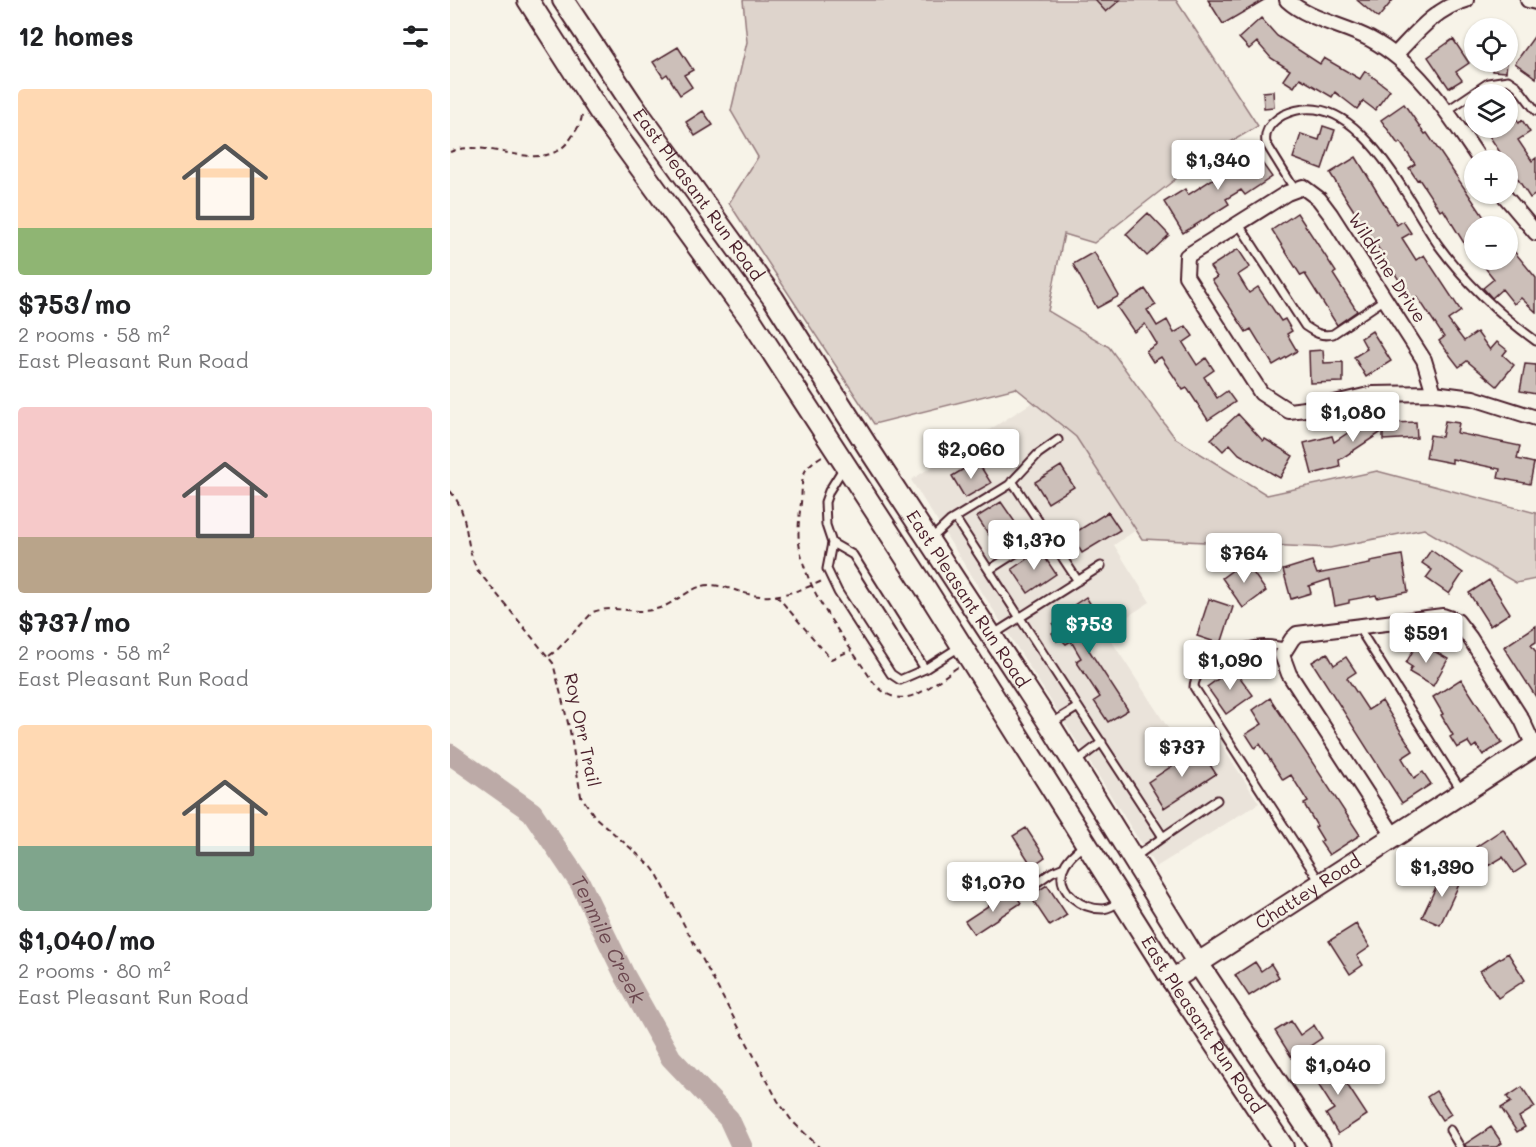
<!DOCTYPE html>
<meta charset="utf-8">
<style>
body{margin:0;font-family:Mali,sans-serif;background:#f2f2f2;color:#202124;height:100vh;display:flex;flex-direction:column;font-size:22px;white-space:nowrap}
*{box-sizing:border-box;margin:0}
p{font-size:20px;color:#757577}
.icon{flex:none;width:33px;height:33px;fill:none;stroke:currentColor;stroke-width:2;stroke-linecap:round;stroke-linejoin:round}
.map{position:relative;flex:1;overflow:hidden}
.sheet{display:flex;flex-direction:column;background:#fff;width:450px}
.sheet>*{flex:none}
.controls{position:absolute;left:1014px;top:18px;display:grid;gap:12px}
.controls a{display:grid;place-items:center;width:54px;height:54px;border-radius:50%;background:#fff;box-shadow:0 2px 4px #0004;font-size:30px}
.price{position:absolute;translate:-50% -51px;padding:0 14px;border-radius:6px;background:#fff;color:#222;font-size:20px;line-height:39px;filter:drop-shadow(0 2px 3px #0008)}
.price::after{content:'';position:absolute;left:50%;top:36px;width:18px;height:14px;margin-left:-9px;background:inherit;clip-path:polygon(0 0,100% 0,50% 100%)}
.price.on{background:#0f766e;color:#fff}
ul{padding:0;list-style:none}
li{display:grid;align-content:center;gap:12px;height:318px;padding:0 18px}
li span{display:grid;place-items:center;height:186px;border-radius:6px;color:#555}
li>.icon{margin-inline-start:auto}
span .icon{width:108px;height:108px;fill:#fffc;stroke-width:1}
li b{font-size:26px}
h2{display:flex;justify-content:space-between;align-items:center;height:72px;padding:0 18px;font-size:26px}
main{display:flex;flex:1;min-height:0}
.map>svg:first-child{display:block}
.built{fill:#eae3da}
.green{fill:#ded4cc;stroke:#947a7c;stroke-width:1.5}
.lines{fill:none;stroke-linecap:round;stroke-linejoin:round}
.river{stroke:#bcaaa7;stroke-width:21}
.building{fill:#ccbfb9;stroke:#4a1f2b;stroke-width:1.5}
.lane-casing{stroke:#4a1f2b;stroke-width:11}
.street-casing{stroke:#4a1f2b;stroke-width:18}
.secondary-casing{stroke:#4a1f2b;stroke-width:24}
.path{stroke:#4a1f2b;stroke-width:2;stroke-dasharray:6 4.5;stroke-linecap:butt}
.lane{stroke:#f7f3e8;stroke-width:7}
.street{stroke:#f7f3e8;stroke-width:14}
.secondary{stroke:#f7f3e8;stroke-width:20}
.labels{text-anchor:middle;stroke-width:5;stroke-linejoin:round;paint-order:stroke}
.street-label{font-size:18px;fill:#4a1f2b;stroke:#f7f3e8}
.water-label{font-size:20px;font-style:italic;fill:#6c4950;stroke:#f7f3e8}
</style>
<main>
<section class="sheet">
<h2>12 homes<svg class="icon" aria-label="filters" viewBox="0 0 24 24"><path d="M4 7h16M4 17h16"/><circle cx="9" cy="7" r="2"/><circle cx="15" cy="17" r="2"/></svg></h2>
<ul>
<li><span style="background:linear-gradient(#ffd9b3 75%,#8fb573 0)"><svg class="icon" aria-label="home" viewBox="0 0 24 24"><path d="M3 11l9-7 9 7M6 9v11h12V9"/></svg></span><div><b>$753/mo</b><p>2 rooms · 58 m²</p><p>East Pleasant Run Road</p></div></li>
<li><span style="background:linear-gradient(#f6c9c9 70%,#b9a48a 0)"><svg class="icon" aria-label="home" viewBox="0 0 24 24"><path d="M3 11l9-7 9 7M6 9v11h12V9"/></svg></span><div><b>$737/mo</b><p>2 rooms · 58 m²</p><p>East Pleasant Run Road</p></div></li>
<li><span style="background:linear-gradient(#ffd9b3 65%,#7fa58c 0)"><svg class="icon" aria-label="home" viewBox="0 0 24 24"><path d="M3 11l9-7 9 7M6 9v11h12V9"/></svg></span><div><b>$1,040/mo</b><p>2 rooms · 80 m²</p><p>East Pleasant Run Road</p></div></li>
</ul>
</section>
<div class="map">
<svg width="1086" height="1147" viewBox="0 0 1086 1147">
<rect width="100%" height="100%" fill="#f7f3e8"/>
<filter id="ink" filterUnits="userSpaceOnUse"><feTurbulence type="fractalNoise" baseFrequency=".0167" numOctaves="2"/><feDisplacementMap in="SourceGraphic" scale="12" xChannelSelector="R" yChannelSelector="G"/><feConvolveMatrix kernelMatrix="1 2 1 2 8 2 1 2 1" color-interpolation-filters="sRGB"/></filter>
<g filter="url(#ink)">
<path class="built" d="M583,402L626,437L686,530L664,545L700,602L655,631L729,745L759,726L809,803L706,867L461,480Z"/>
<path class="green" d="M293,0H726L808,126L750,160L644,243L614,234L598,311L659,347L725,438L817,495L927,471L1086,513V579L1066,583L974,529L880,548L692,539L626,437L566,388L424,424L279,203L308,157L281,111L297,42Z"/>
<g class="lines">
<path class="river" id="s1" d="M0,754L82,812L130,883L175,976L221,1058L279,1119L292,1147"/>
</g>
<path class="building" d="M645,0H670L656,12Z
M758,0H814L773,24Z
M907,0H943L928,18Z
M811,18L827,36L870,64L874,58L910,79L915,71L940,90L925,110L913,101L907,109L885,92L882,97L850,78L844,87L833,80L840,70L821,58L807,42L799,49L789,38Z
M1086,34V78L1065,63Z
M1003,39L1019,63L1006,72L1012,80L999,88L978,57Z
M228,47L243,70L234,75L242,87L230,95L217,74L213,77L203,62Z
M1043,62H1057L1056,72L1042,71Z
M823,91L824,107L814,108L813,92Z
M954,104L975,134L977,133L1040,226H1024V254L1014,243L993,209L990,211L969,179L967,180L959,168L965,164L950,142L948,144L931,120Z
M1058,105L1069,123L1072,120L1080,132L1068,140L1082,161L1086,158V194L1080,198L1058,164V160H1055L1034,128H1058Z
M253,111L263,125L245,136L236,122Z
M873,126L885,130L872,169L843,158L851,134L869,140Z
M800,146L822,177L795,195L791,190L776,199L779,204L733,233L714,202L735,189L738,195L772,173L773,175L791,162L787,155Z
M906,157L947,225L953,221L961,233L952,238L966,260L974,255L1011,311L998,320L1014,341L1027,332L1040,350L1047,342L1057,350L1053,355L1064,365L1047,386L1017,361L1009,367L989,341L994,337L967,296L962,300L895,197L880,173Z
M698,213L719,235L697,256L676,234Z
M847,213L886,272L883,274L907,311L887,325L855,274L851,276L822,230Z
M1058,244L1086,278V312L1071,298L1064,304L1052,289L1042,298L1033,288L1044,279L1029,260H1058Z
M788,249L800,267L788,275L799,293L808,287L831,321L835,319L842,331L837,334L847,351L823,365L801,329L796,332L762,280L767,277L760,267Z
M644,252L669,296L647,308L623,264Z
M695,289L706,305L697,310L707,326L717,320L724,333L736,326L743,336L733,343L747,365L756,358L764,370L754,377L767,398L777,391L785,402L758,420L737,388L733,390L711,357L703,362L696,351L707,344L695,324L684,332L667,307Z
M922,331L941,361L916,377L904,357L917,349L911,338Z
M873,350L874,363L893,362V382L860,383L859,351Z
M1075,364L1086,365V394L1070,391Z
M788,414L813,441L815,439L843,456L830,478L789,454L780,444L773,451L761,439Z
M917,420L920,424L966,422L967,438L933,440V431L889,460L890,467L862,474L854,443L882,436L884,442Z
M995,421L1009,423L1007,433L1070,446L1067,459L1084,463L1080,484L1048,478L1050,469L1002,459V463L976,458L980,435L992,437Z
M527,461L541,483L515,498L502,476Z
M611,466L624,487L598,503L585,482Z
M551,502L567,525L543,541L527,517Z
M658,512L670,530L632,553L621,535Z
M590,550L606,574L578,593L562,569Z
M981,550L1013,573L999,594L976,578L982,570L972,563Z
M952,555L958,592L927,598L926,595L899,600V603L885,606L880,579L859,586L861,593L841,599L833,570L862,561L867,574L920,564V561Z
M795,561L816,591L793,608L772,578Z
M1039,580L1060,613L1040,626L1019,593Z
M636,597L653,624L631,638L678,710L658,722L644,701L650,697L626,661L631,658L621,641L616,644L610,638L607,641L602,633L606,631L603,624L608,621L606,617Z
M759,599L783,607L771,644L747,636Z
M1086,626V642L1081,645L1086,652V697L1054,647Z
M968,642L998,659L983,686L959,672L962,667L956,663Z
M877,653L884,665L896,657L906,672L897,678L918,710L932,701L963,751L952,758L964,778L973,772L981,784L952,803L862,662Z
M783,668L803,695L776,714L757,687Z
M1011,679L1052,743L1033,755L1026,745L1022,748L1018,742L1007,748L1000,737L1003,735L991,715L993,714L983,697Z
M820,698L910,835L879,855L870,842L873,840L865,827L867,826L854,804L858,802L841,775L833,780L810,744L805,748L796,734L812,724L803,710Z
M749,748L766,774L714,808L698,782Z
M576,828L595,857L582,866L563,836Z
M1053,829L1076,865L1064,873L1053,857L1038,866L1026,847Z
M994,870L1012,878L990,925L972,917Z
M597,885L617,915L600,926L580,896Z
M564,892L571,903L524,934L515,921L553,896L554,898Z
M906,924L920,947L907,956L913,965L900,974L879,941Z
M1058,953L1075,980L1048,998L1030,971Z
M805,962L811,971L821,964L829,977L799,996L785,975Z
M841,1021L850,1035L864,1025L872,1038L842,1058L825,1031Z
M879,1057L917,1115L888,1134L876,1114L884,1109L859,1070Z
M1072,1087L1085,1107L1069,1117L1075,1127L1067,1132L1051,1108L1061,1102L1057,1097Z
M986,1091L1001,1114L992,1120L977,1097Z
M1041,1127L1052,1143L1046,1147H1016L1015,1144Z"/>
<g class="lines">
<g class="lane-casing">
<path id="lane" d="M995,112L1038,83L1058,80L1067,86L1086,111
M845,190L816,143C814,130 821,122 833,115C906,80 956,200 989,246C1016,283 1049,314 1086,341
M788,223L855,326C864,332 871,337 883,334L935,299
M394,467L379,491L375,502L376,525L382,543L377,569L388,592L441,674L450,680L452,679L475,669L511,646
M562,481L628,581
M505,518L628,707
M481,539L500,521L559,485L588,454L608,440
M382,543L403,555L475,669
M539,570L597,533
M908,627L1011,790
M544,634L651,566
M836,647C827,646 817,643 808,645C788,648 744,666 744,687L870,882
M602,723L628,707L713,837L685,857
M626,762L652,742
M713,837L767,800
M635,844C627,851 617,858 613,869C606,892 632,909 653,909C660,908 665,905 670,901
M575,891L602,872L614,867
M1000,1130L1010,1147"/>
</g>
<g class="street-casing">
<path id="street" d="M837,0C859,20 894,25 920,39C969,65 1000,116 1030,160
M1078,0L1086,2
M945,55C966,33 986,8 1016,0
M1053,194L1086,233
M984,393L974,360L881,215L869,199L853,187L837,193L737,256L736,276L811,393L839,411L863,408L923,394L984,393L1023,398L1086,418
M944,836L839,674L832,655L842,639L847,634L993,616L1007,621L1020,638L1072,720L1084,746"/>
</g>
<g class="secondary-casing">
<g id="secondary">
<path id="s2" d="M78,0L149,111L301,320L476,589L722,980L833,1147"/>
<path id="s3" d="M113,0L182,104L323,298L419,449L600,725L747,962L870,1147"/>
<path id="s4" d="M722,980L1086,745"/>
</g>
</g>
<path class="path" d="M0,152C40,135 95,181 123,135C127,129 132,122 132,114
M372,456C349,470 353,477 351,503C349,518 347,534 350,549C358,596 396,640 421,679C450,718 478,687 508,667
M0,491C21,514 13,545 28,571L103,663L120,731L131,796L145,817L201,866L207,874L328,1101L342,1121L369,1147
M326,595L381,659L402,650
M99,656L107,650L143,612C164,604 185,615 206,609C225,605 241,585 260,585C277,585 293,595 310,596C329,598 355,589 372,581"/>
<use href="#lane" class="lane"/>
<use href="#street" class="street"/>
<use href="#secondary" class="secondary"/>
</g>
</g>
<g class="labels">
<g class="street-label">
<text dy="6" stroke="none"><textPath href="#s3" startOffset="237">East Pleasant Run Road</textPath></text>
<text transform="translate(937 268) rotate(57)" y="6">Wildvine Drive</text>
<text dy="6" stroke="none"><textPath href="#s3" startOffset="723">East Pleasant Run Road</textPath></text>
<text transform="translate(132 730) rotate(78)" y="6">Roy Orr Trail</text>
<text dy="6" stroke="none"><textPath href="#s4" startOffset="162">Chattey Road</textPath></text>
<text dy="6" stroke="none"><textPath href="#s2" startOffset="1227">East Pleasant Run Road</textPath></text>
</g>
<g class="water-label">
<text dy="7" stroke="none"><textPath href="#s1" startOffset="249">Tenmile Creek</textPath></text>
</g>
</g>
</svg>
<div class="controls">
<a><svg class="icon" aria-label="locate" viewBox="0 0 24 24"><circle cx="12" cy="12" r="6"/><path d="M12 2v4M12 18v4M2 12h4M18 12h4"/></svg></a>
<a><svg class="icon" aria-label="layers" viewBox="0 0 24 24"><path d="M12 4l9 5-9 5-9-5zM3 14l9 5 9-5"/></svg></a>
<a>+</a>
<a>−</a>
</div>
<b class="price" style="left:768px;top:191px">$1,340</b>
<b class="price" style="left:903px;top:443px">$1,080</b>
<b class="price" style="left:521px;top:480px">$2,060</b>
<b class="price" style="left:584px;top:571px">$1,370</b>
<b class="price" style="left:794px;top:584px">$764</b>
<b class="price on" style="left:639px;top:655px">$753</b>
<b class="price" style="left:976px;top:664px">$591</b>
<b class="price" style="left:780px;top:691px">$1,090</b>
<b class="price" style="left:732px;top:778px">$737</b>
<b class="price" style="left:992px;top:898px">$1,390</b>
<b class="price" style="left:543px;top:913px">$1,070</b>
<b class="price" style="left:888px;top:1096px">$1,040</b>
</div>
</main>
